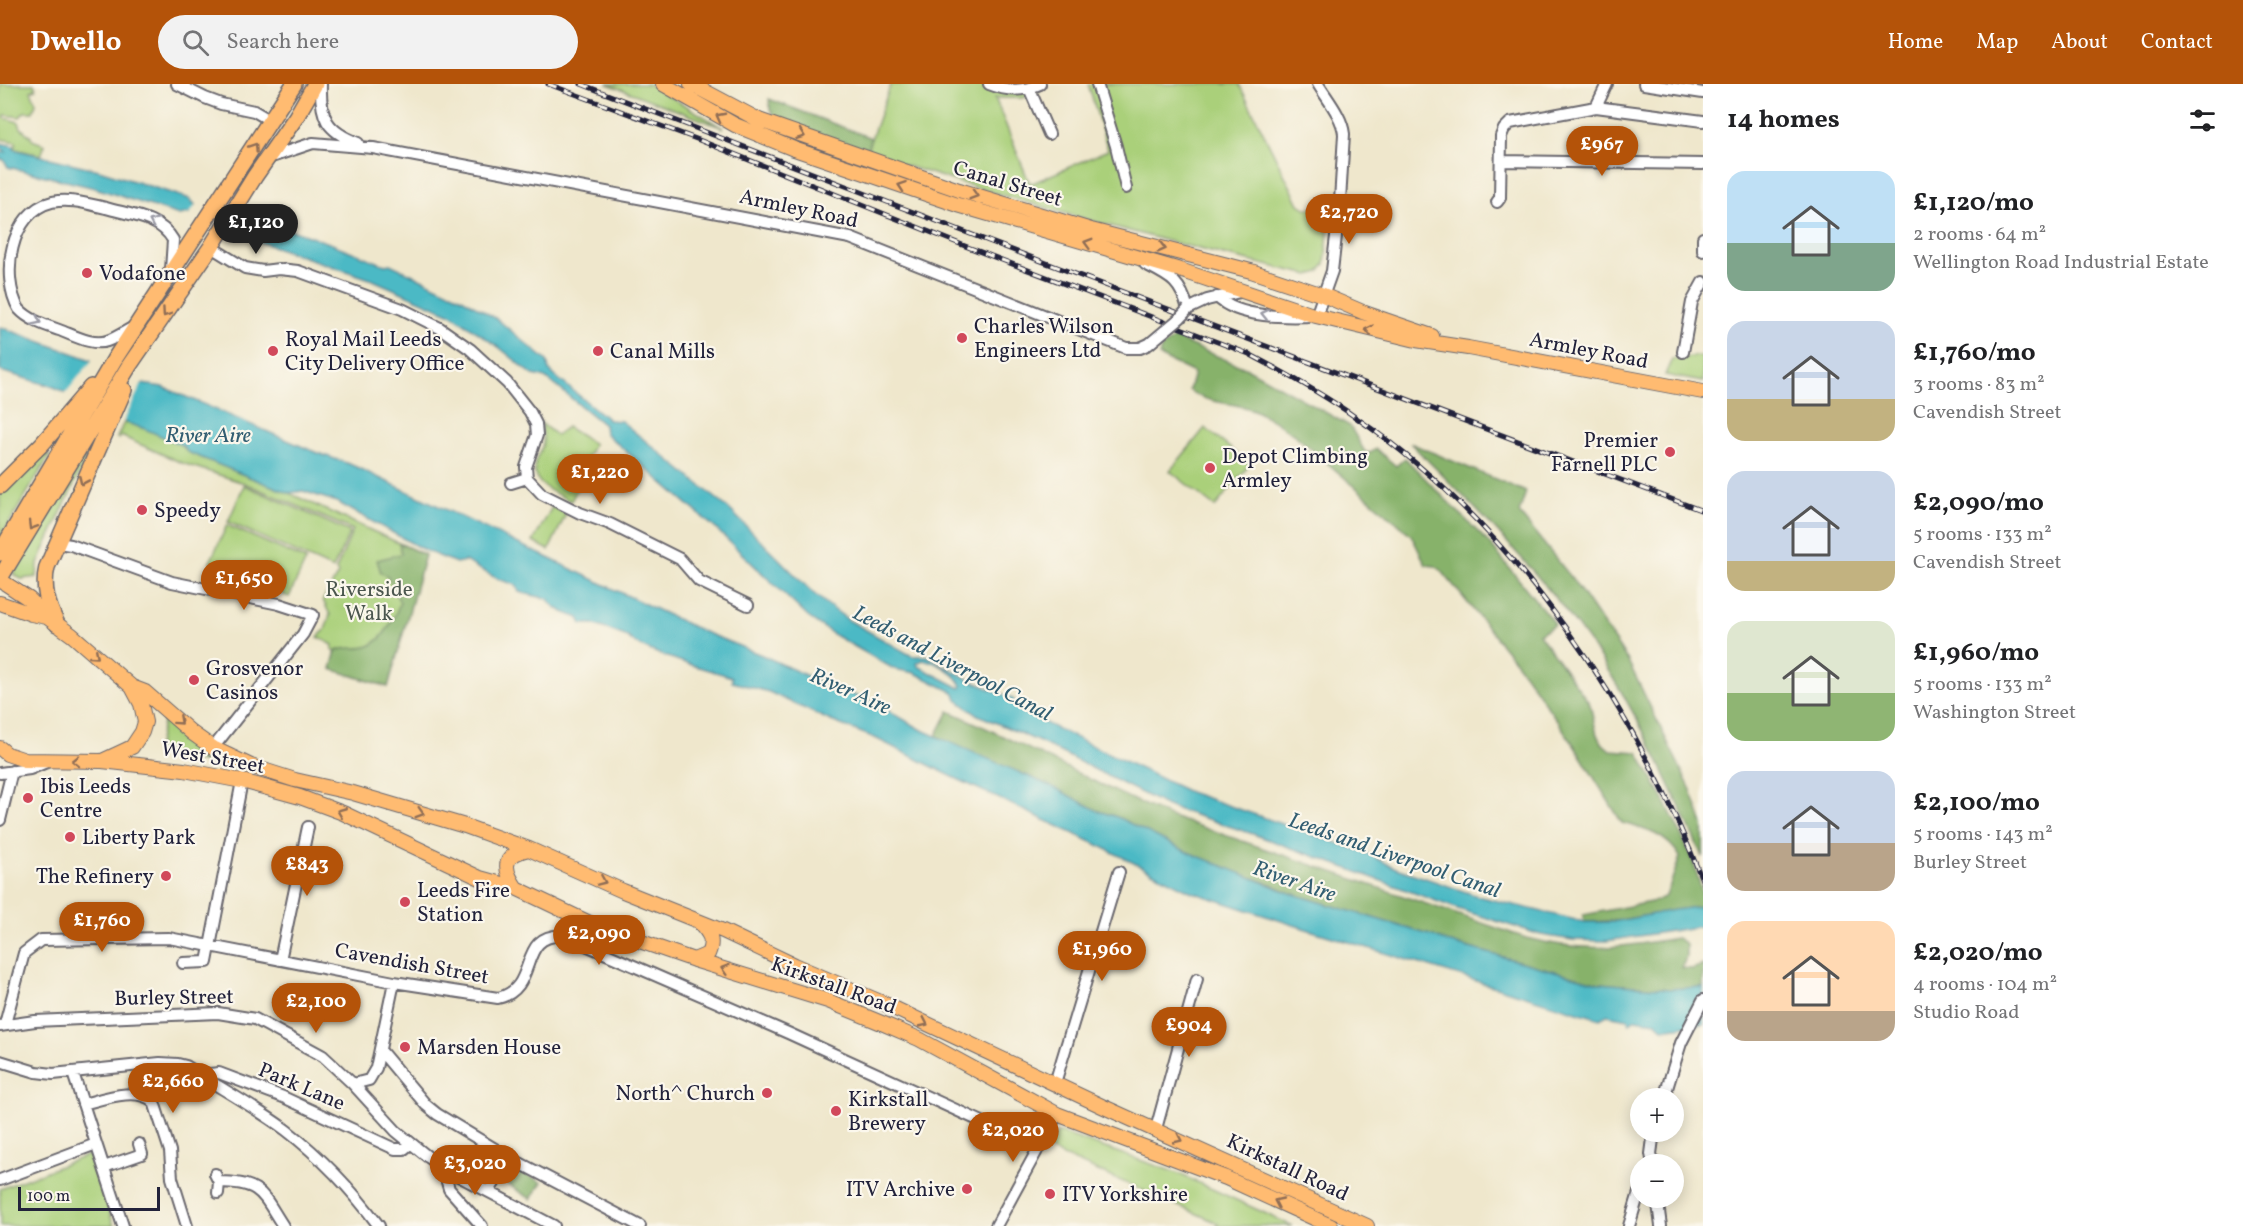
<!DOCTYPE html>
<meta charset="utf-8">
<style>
body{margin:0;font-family:Vollkorn,serif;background:#f2f2f2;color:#202124;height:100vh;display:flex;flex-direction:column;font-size:22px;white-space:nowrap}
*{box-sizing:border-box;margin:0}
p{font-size:20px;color:#757577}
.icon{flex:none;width:33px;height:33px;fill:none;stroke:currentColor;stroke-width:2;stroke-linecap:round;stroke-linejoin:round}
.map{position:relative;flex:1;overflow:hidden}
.panel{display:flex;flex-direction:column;background:#fff;width:540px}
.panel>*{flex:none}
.fabs{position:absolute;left:1630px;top:1004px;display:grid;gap:12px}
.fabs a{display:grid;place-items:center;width:54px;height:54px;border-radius:50%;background:#fff;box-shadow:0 3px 15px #0003;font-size:30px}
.scale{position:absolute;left:18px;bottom:15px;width:142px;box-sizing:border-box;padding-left:6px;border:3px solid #22223b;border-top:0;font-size:16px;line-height:21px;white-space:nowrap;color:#22223b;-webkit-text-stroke:4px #fbf7ec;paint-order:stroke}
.price{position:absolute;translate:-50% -51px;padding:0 14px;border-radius:21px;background:#b45309;color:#fff;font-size:20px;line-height:39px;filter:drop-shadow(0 2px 3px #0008)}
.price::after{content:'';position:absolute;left:50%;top:36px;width:18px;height:14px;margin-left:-9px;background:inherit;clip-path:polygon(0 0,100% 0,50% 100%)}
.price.on{background:#222;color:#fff}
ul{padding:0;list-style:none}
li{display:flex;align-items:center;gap:18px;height:150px;padding:0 24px}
li span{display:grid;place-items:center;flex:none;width:168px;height:120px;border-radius:18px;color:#555}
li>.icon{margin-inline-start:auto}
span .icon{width:72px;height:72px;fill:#fffc;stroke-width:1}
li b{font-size:26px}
h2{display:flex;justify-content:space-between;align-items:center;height:72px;padding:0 24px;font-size:26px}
header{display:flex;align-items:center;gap:36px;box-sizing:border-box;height:84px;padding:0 30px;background:#b45309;color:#fff}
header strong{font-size:28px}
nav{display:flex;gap:33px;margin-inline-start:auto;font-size:21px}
.search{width:420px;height:54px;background:#f2f2f2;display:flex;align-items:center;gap:15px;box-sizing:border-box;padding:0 21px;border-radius:33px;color:#757577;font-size:22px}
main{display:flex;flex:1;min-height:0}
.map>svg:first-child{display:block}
.green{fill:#aad07a;stroke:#66795a;stroke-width:1.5}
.forest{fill:#87b26a;stroke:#546a52;stroke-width:1.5}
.water{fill:#4bb9c5;stroke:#366e80;stroke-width:1.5;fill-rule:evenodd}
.pier{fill:#efe7cc}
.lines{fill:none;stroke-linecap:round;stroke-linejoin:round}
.minor-casing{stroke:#6a676e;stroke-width:14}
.major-casing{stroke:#6a676e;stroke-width:16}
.highway-casing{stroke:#6a676e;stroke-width:18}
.minor{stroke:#fff;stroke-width:10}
.major{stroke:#ffbb71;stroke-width:14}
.highway{stroke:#ffbb71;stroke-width:15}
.rail-casing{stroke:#22223b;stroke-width:5}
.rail{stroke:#fbf7ec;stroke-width:3;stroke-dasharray:9;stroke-linecap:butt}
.minor-bridge-casing{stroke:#6a676e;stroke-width:14;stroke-linecap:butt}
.minor-bridge{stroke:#fff;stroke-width:10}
.oneway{stroke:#906e56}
.oneway2{stroke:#9c9ca7}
.poi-dot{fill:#d1495b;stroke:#fbf7ec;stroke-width:2}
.labels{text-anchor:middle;stroke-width:4.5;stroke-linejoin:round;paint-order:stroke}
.street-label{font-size:21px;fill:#22223b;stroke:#fbf7ec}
.poi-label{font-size:21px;fill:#22223b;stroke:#fbf7ec;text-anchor:start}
.park-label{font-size:21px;fill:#4b564e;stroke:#fbf7ec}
.water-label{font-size:22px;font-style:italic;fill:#325e72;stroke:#fbf7ec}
</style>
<header>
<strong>Dwello</strong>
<div class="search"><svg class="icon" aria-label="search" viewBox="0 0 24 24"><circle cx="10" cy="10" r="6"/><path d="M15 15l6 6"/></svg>Search here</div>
<nav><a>Home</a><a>Map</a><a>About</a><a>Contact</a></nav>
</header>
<main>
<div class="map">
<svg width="1703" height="1142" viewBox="0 0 1703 1142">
<rect width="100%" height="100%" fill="#fbf7ec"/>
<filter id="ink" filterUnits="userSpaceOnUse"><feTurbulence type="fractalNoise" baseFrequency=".0167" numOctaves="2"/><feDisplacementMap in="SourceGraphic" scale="12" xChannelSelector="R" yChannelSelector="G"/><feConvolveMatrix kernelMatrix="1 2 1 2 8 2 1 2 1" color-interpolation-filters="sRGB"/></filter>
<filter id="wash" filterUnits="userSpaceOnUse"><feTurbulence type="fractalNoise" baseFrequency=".008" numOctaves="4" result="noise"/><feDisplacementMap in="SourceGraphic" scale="24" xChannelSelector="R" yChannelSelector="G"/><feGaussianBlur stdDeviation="1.35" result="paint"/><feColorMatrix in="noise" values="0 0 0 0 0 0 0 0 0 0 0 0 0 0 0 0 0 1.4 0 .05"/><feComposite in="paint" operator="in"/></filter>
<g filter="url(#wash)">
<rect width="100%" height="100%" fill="#efe7cc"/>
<path class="green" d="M0,0H34L36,5L31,7L36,19L33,28H24L20,33L5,31L4,34L19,38L21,44L31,53L32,56L45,61L41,71L15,65L16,58L0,55Z
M607,0H649L723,44L621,5Z
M891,0H1034L1039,9L1022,14H995L1029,98L1033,99L1108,66L1088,0H1239L1299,120L1305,124L1330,125L1325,180L1319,188L1310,191C1160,158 1012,116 866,69Z
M1699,272L1703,273V298L1665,291L1672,275Z
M124,338C140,343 180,354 187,368L289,409L425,471L388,603L331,585L336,567L332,565L333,561L318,553L325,546L330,531L323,516L338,490L336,486L353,446L244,399L182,379L121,352L119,355L117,354Z
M541,339L556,351L567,343L594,360L575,395L581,398L571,417C553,408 528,400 536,376C538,370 543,364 543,358C544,353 542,345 541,339Z
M1205,344L1250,380L1215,423L1170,387Z
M98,348L38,479L37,493L21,495L13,490Z
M41,369L50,371L0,454V411Z
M244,401L350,448L333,485L228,438Z
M552,423L566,430L549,466L533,458Z
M227,441L306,476L289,513L210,478Z
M165,629L248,686L156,670Z
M1057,1049H1062L1177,1089L1293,1142H1217L1218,1139L1047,1065Z
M91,1070L114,1142H0V1105Z"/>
<path class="forest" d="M769,15L871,54L866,69L779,37L770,26Z
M1174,254L1250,286L1350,342L1365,368L1370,369L1376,365L1396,382L1405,374L1489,459L1555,540L1539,550L1590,620L1597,651L1603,660L1610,666L1638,668C1658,706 1703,781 1703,822C1663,827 1624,839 1584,838L1583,831L1656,817L1666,812L1680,773C1668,751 1645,745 1622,739L1572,658L1519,582L1441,486L1435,482L1426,481L1411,451L1296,352C1282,343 1267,331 1251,325C1230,318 1206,320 1189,306L1194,289L1159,272L1161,264Z
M1410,359L1526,408L1519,429L1571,493L1628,577L1691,706L1703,741V774C1672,706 1641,634 1598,571C1544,492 1478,426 1410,359Z
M399,459L425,471L388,603L331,585L336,567C347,562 360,566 369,562C385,555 394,534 400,519L388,492L381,489L377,476L401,470Z
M949,627C1024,660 1096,701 1172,733L1526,854C1585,869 1618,864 1677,854L1686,860V873L1682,884L1692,885L1703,881V903L1669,905L1599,899L1447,858L1433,852L1290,809L1271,800L1232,787L1185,767L1117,733L1098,727L1031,693L973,670L936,652Z
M519,1087L542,1098L531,1115L507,1100L512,1090Z"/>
<path class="water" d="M0,59L14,62V65L21,67L99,86L190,115L196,122L282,143L332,160L385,181L390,180L462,214L497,235L547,277L549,286L555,292L609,336L621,337L728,424L813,509L832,524L850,537L912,572H927L968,595L1013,615L1022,628L1189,708L1364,768L1396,784L1481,813L1584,838H1612L1674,826L1703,822V842L1606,857L1573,856L1541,851L1458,825L1253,750L1167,722L1042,659L976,630L957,616L955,609L915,589L894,585L836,552L808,533L715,444L605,349L604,341L550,297L543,293L533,291L500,264L451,230L373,196L257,157L245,147L190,129L179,131L95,104L8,83L4,76L0,75V68H6L0,63ZM923,576C937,577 957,590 962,602L960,604L918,582L917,579Z
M0,243L86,274L135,299L163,303L315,368L352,381L704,548L764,572L831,603L873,618L924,647L1055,704L1098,727L1117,733L1185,767L1290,809L1433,852L1447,858L1599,899L1669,905L1703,903V940L1668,944H1663L1656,938L1635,935L1629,940L1628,935L1607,931L1600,935L1303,844L1192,808L1100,762L953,693L875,654L831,637L769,608L732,598V593C710,586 640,568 628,553L593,540H582L579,534C568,530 554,526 548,515L519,508L516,501L498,495L465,477L456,479L424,466L337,418L303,407L289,409L187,368L184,362L145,345L124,338L54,303L0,287Z"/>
<path class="pier" d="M197,119L247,132H254L243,149L188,132Z
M93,275L136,296L143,297L122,341L64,311Z"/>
</g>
<g filter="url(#ink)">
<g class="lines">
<g class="minor-casing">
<path id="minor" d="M177,0L205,14L221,20L254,27L271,37
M321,0C320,33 326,47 358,59
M989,0C1007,7 1022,8 1040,0
M1097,0L1116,62L1126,104
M1644,0L1703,9
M1029,4L1049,50
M1596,23L1607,0
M268,74L313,59L373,64L850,154L1126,264H1140L1149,260
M1501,77L1703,80
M1497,118L1500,114L1501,52L1504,45L1510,39L1596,23L1703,37
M1703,154V167
M211,163L245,184L263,187L279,185L298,187L402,225L440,244L470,265L507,299L530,328L536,340L537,351L526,383L527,394L542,410L580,429L610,440L680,475L699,497L748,521
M1145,180C1170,193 1180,196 1188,225L1207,216L1244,207
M1217,213C1239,235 1288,233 1316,232L1332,187L1340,117L1344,50C1342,32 1327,15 1318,0
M135,242C126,247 116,254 107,257C92,262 73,251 59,246C45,241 29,236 19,225C0,193 10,128 52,118C70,114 88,120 106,124C130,131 160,133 173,156L171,186
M1683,268L1692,218L1703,198
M511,399L527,394
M57,459L71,461L172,498L279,520L313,531L303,550L213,664
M0,689L30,685L49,677
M0,736L12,687
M280,876L308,743
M183,879L207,878L242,697
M5,940L24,869L41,856L169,854L394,898L498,914C541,904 515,848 565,852L788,949L1039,1064
M0,942L35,937L218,929L255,935L323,972L353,1000L396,1047L428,1073L449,1087L554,1142
M380,966L426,1021L437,1030L510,1074L640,1142
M0,977L36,988L53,990L160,979L178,980L186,982L200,991L219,989L283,1013L395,1065H404L410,1060
M73,989L123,1142
M200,991C229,1009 259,1026 286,1046C321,1073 353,1107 379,1142
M1055,999L1119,788
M353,1000L369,996L376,984L394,898
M1664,1014L1681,959L1703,916
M83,1020C103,1015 137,1002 154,1018L170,1067L172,1094L187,1142
M1156,1045L1197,895
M1653,1080L1651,1070L1654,1047
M104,1083L142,1070L139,1060
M449,1087L447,1098L449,1105L482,1142
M215,1090L219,1098L218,1109
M0,1096L96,1060
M219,1098C262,1098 262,1110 283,1142
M489,1107L510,1074
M1657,1113L1661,1142
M996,1142L1057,1030
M1629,1142L1641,1102"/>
</g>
<g class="major-casing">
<path id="major" d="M663,0L735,41L794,65L958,121L1180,186L1316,232L1416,256L1468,264L1703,308
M691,0L759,36L959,106L1091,146L1251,187L1323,211L1365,229L1432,252
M0,496L29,515L47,533L72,551L132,603L141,620L145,638L142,648L132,663L102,677L25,676L7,670L0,664
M0,519L31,530L47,533
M132,603L145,608L192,649L213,664L251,682L295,696L353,709L465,742L529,765L623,807L723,847L794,881L883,919L1104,1023L1367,1142
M102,677L184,686L242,697L300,713L343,729L480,794L516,804L596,842L694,876L828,917L884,940L919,955L1057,1030L1226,1094L1331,1142
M516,804C502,783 503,771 529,765
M694,876L708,870C714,856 710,850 700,839"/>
</g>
<g class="highway-casing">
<path id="highway" d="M0,402L42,360L91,303
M0,469L114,276L294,0
M0,494L129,282L211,163L255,92L296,33L315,0
M57,540C48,522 42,504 47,483L124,306"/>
</g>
<use href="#minor" class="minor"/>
<use href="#major" class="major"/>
<use href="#highway" class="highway"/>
<g class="rail-casing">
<path id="rail" d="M548,0L699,56L965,162L1249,270C1287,290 1323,310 1358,335C1514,442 1635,623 1703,798
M581,0L991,158L1703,427"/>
</g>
<use href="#rail" class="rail"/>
<g class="minor-bridge-casing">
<path id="minor-bridge" d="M1149,260L1180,234L1188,225"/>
</g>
<use href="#minor-bridge" class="minor-bridge"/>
</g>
<defs><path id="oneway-chevron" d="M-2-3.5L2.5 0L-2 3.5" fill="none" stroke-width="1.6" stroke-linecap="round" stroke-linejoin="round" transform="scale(1.5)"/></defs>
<g class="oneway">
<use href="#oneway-chevron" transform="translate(720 33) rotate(-152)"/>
<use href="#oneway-chevron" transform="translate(801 51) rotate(20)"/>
<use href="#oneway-chevron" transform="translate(254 63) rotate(-56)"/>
<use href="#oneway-chevron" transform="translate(902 102) rotate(-161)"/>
<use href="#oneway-chevron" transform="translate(974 111) rotate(17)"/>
<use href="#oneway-chevron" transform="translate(1088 159) rotate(-164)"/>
<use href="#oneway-chevron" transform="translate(1162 164) rotate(15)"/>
<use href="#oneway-chevron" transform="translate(166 229) rotate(125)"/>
<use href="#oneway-chevron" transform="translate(1369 246) rotate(-168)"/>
<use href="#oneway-chevron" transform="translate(83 397) rotate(114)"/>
<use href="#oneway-chevron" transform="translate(32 442) rotate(121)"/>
<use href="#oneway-chevron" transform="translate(95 571) rotate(41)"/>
<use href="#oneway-chevron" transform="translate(179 637) rotate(42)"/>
<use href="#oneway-chevron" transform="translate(76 677) rotate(-179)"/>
<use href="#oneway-chevron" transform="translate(341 728) rotate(-158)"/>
<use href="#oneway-chevron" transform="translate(420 729) rotate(17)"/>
<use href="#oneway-chevron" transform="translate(602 797) rotate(23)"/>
<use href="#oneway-chevron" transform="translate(725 885) rotate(-164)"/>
<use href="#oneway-chevron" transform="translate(924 939) rotate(25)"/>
<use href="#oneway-chevron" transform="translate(1178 1055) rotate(25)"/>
<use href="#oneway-chevron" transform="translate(1278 1118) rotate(-155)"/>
</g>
<g class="oneway2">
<use href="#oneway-chevron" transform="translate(153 138) rotate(-156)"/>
<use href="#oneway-chevron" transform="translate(1265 230) rotate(-167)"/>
<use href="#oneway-chevron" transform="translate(37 237) rotate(25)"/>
</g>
</g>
<g class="poi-dot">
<circle cx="87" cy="189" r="6"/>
<circle cx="962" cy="254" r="6"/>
<circle cx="273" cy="267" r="6"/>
<circle cx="598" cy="267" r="6"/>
<circle cx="1670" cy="368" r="6"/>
<circle cx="1210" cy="384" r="6"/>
<circle cx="142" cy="426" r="6"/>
<circle cx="194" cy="596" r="6"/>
<circle cx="28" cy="714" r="6"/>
<circle cx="70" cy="753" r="6"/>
<circle cx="166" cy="792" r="6"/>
<circle cx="405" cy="818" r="6"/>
<circle cx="405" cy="963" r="6"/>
<circle cx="767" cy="1009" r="6"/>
<circle cx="836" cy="1027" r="6"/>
<circle cx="967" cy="1105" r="6"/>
<circle cx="1050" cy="1110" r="6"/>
</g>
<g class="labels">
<g class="street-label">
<text transform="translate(1008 99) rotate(17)" y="7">Canal Street</text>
<text transform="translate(799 124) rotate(12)" y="7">Armley Road</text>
<text transform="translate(1589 266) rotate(11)" y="7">Armley Road</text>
<text transform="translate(213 673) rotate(10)" y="7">West Street</text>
<text transform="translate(412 879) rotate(10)" y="7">Cavendish Street</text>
<text transform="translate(834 901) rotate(20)" y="7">Kirkstall Road</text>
<text transform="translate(174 913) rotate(-1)" y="7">Burley Street</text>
<text transform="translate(302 1002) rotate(23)" y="7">Park Lane</text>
<text transform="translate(1288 1083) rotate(25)" y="7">Kirkstall Road</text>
</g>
<g class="poi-label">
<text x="99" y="196">Vodafone</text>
<text x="974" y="249">Charles Wilson<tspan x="974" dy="24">Engineers Ltd</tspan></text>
<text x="285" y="262">Royal Mail Leeds<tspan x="285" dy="24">City Delivery Office</tspan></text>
<text x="610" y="274">Canal Mills</text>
<text x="1658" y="363" text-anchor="end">Premier<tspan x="1658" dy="24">Farnell PLC</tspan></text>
<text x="1222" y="379">Depot Climbing<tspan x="1222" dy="24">Armley</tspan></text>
<text x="154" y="433">Speedy</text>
<text x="206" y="591">Grosvenor<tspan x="206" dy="24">Casinos</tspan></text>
<text x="40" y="709">Ibis Leeds<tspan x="40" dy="24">Centre</tspan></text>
<text x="82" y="760">Liberty Park</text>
<text x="154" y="799" text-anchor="end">The Refinery</text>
<text x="417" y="813">Leeds Fire<tspan x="417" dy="24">Station</tspan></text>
<text x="417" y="970">Marsden House</text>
<text x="755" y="1016" text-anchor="end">North^ Church</text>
<text x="848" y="1022">Kirkstall<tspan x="848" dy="24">Brewery</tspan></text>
<text x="955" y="1112" text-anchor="end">ITV Archive</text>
<text x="1062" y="1117">ITV Yorkshire</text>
</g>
<g class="park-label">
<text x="369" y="512">Riverside<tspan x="369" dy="24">Walk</tspan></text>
</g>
<g class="water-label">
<text x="208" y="358">River Aire</text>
<text transform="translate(953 578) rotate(28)" y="8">Leeds and Liverpool Canal</text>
<text transform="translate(851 606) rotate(24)" y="8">River Aire</text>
<text transform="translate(1395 770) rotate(19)" y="8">Leeds and Liverpool Canal</text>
<text transform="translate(1295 796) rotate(19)" y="8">River Aire</text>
</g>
</g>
</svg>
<div class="fabs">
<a>+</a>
<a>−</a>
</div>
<div class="scale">100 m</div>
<b class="price" style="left:1602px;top:93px">£967</b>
<b class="price" style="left:1349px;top:161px">£2,720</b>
<b class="price on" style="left:256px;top:171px">£1,120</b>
<b class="price" style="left:600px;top:421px">£1,220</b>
<b class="price" style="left:244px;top:527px">£1,650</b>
<b class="price" style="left:307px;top:813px">£843</b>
<b class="price" style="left:102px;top:869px">£1,760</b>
<b class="price" style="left:599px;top:882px">£2,090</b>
<b class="price" style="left:1102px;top:898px">£1,960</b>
<b class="price" style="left:316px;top:950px">£2,100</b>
<b class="price" style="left:1189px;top:974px">£904</b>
<b class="price" style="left:173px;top:1030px">£2,660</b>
<b class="price" style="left:1013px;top:1079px">£2,020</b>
<b class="price" style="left:475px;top:1112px">£3,020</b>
</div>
<section class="panel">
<h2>14 homes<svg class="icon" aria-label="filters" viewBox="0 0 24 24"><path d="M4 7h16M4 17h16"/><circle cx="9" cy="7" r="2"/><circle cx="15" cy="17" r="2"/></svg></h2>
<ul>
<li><span style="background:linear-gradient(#bfe0f5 60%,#7fa58c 0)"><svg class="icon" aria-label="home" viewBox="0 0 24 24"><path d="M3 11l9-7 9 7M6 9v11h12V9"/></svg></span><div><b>£1,120/mo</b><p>2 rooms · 64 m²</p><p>Wellington Road Industrial Estate</p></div></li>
<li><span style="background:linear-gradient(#c9d6e8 65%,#c2b280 0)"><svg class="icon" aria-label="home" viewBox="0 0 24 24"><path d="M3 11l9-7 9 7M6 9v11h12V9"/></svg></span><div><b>£1,760/mo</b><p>3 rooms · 83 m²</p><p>Cavendish Street</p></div></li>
<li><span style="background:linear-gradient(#c9d6e8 75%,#c2b280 0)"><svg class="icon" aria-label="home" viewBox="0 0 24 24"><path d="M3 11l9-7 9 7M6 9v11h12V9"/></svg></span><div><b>£2,090/mo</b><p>5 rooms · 133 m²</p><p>Cavendish Street</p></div></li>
<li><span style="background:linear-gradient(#dfe7d0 60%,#8fb573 0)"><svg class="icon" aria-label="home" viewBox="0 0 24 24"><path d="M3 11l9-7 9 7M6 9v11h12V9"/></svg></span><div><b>£1,960/mo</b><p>5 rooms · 133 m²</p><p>Washington Street</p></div></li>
<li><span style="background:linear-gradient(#c9d6e8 60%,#b9a48a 0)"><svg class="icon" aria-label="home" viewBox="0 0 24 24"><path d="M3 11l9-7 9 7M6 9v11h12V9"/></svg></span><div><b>£2,100/mo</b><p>5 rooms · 143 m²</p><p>Burley Street</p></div></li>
<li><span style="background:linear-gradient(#ffd9b3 75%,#b9a48a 0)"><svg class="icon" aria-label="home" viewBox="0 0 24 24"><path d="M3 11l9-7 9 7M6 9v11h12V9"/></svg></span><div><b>£2,020/mo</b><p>4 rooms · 104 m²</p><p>Studio Road</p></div></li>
</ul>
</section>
</main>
